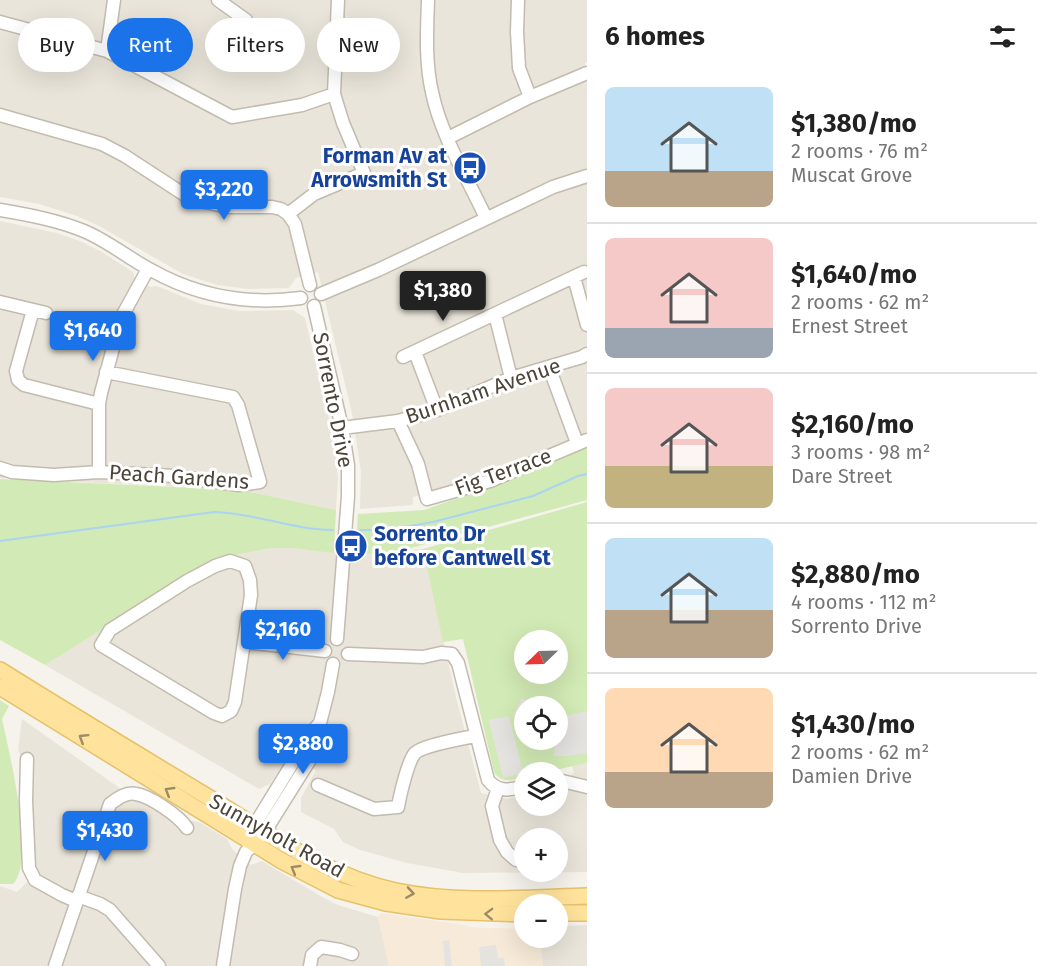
<!DOCTYPE html>
<meta charset="utf-8">
<style>
body{margin:0;font-family:"Fira Sans",sans-serif;background:#f2f2f2;color:#222;height:100vh;display:flex;flex-direction:column;font-size:22px;white-space:nowrap}
*{box-sizing:border-box;margin:0}
p{font-size:20px;color:#767676}
.icon{flex:none;width:33px;height:33px;fill:none;stroke:currentColor;stroke-width:2;stroke-linecap:round;stroke-linejoin:round}
.map{position:relative;flex:1;overflow:hidden}
.panel{display:flex;flex-direction:column;background:#fff;width:450px}
.panel>*{flex:none}
.banner{position:absolute;left:18px;top:18px;width:478px;height:54px;display:flex;gap:12px}
.needle{width:39px;rotate:247deg}
.tools{position:absolute;left:514px;top:630px;display:grid;gap:12px}
.tools a{display:grid;place-items:center;width:54px;height:54px;border-radius:50%;background:#fff;box-shadow:0 6px 24px #0002;font-size:30px}
.price{position:absolute;translate:-50% -51px;padding:0 14px;border-radius:6px;background:#1a73e8;color:#fff;font-size:20px;line-height:39px;filter:drop-shadow(0 2px 3px #0008)}
.price::after{content:'';position:absolute;left:50%;top:36px;width:18px;height:14px;margin-left:-9px;background:inherit;clip-path:polygon(0 0,100% 0,50% 100%)}
.price.on{background:#222;color:#fff}
ul{padding:0;list-style:none}
li{display:flex;align-items:center;gap:18px;height:150px;padding:0 18px}
li+li{border-top:2px solid #e0e0e0}
li span{display:grid;place-items:center;flex:none;width:168px;height:120px;border-radius:9px;color:#555}
li>.icon{margin-inline-start:auto}
span .icon{width:72px;height:72px;fill:#fffc;stroke-width:1}
li b{font-size:26px}
h2{display:flex;justify-content:space-between;align-items:center;height:72px;padding:0 18px;font-size:26px}
.tag{padding:0 21px;border-radius:27px;background:#fff;box-shadow:0 6px 24px #0002;font-size:21px;line-height:54px}
.tag.on{background:#1a73e8;color:#fff}
main{display:flex;flex:1;min-height:0}
.map>svg:first-child{display:block}
.residential{fill:#eae5da;fill-rule:evenodd}
.commercial{fill:#f7ead8}
.green{fill:#d2eab5;fill-rule:evenodd}
.parking{fill:#e5e3e0}
.lines{fill:none;stroke-linecap:round;stroke-linejoin:round}
.stream{stroke:#a9d4f2;stroke-width:2}
.minor-casing{stroke:#c2bbae;stroke-width:15}
.major-casing{stroke:#e6c16a;stroke-width:18}
.minor{stroke:#fff;stroke-width:12}
.major{stroke:#ffe39c;stroke-width:15}
.oneway{stroke:#9c8c66}
.labels{text-anchor:middle;stroke-width:6;stroke-linejoin:round;paint-order:stroke}
.transit-label{font-size:21px;font-weight:bold;fill:#164399;stroke:#fff;text-anchor:end}
.street-label{font-size:21px;fill:#4b4439;stroke:#fff}
</style>
<main>
<div class="map">
<svg width="587" height="966" viewBox="0 0 587 966">
<rect width="100%" height="100%" fill="#f6f3ec"/>
<path class="residential" d="M0,0H587V62L585,63L587,73V434L484,477L413,497V505L360,509L361,472L352,413L318,272L296,278L289,288L248,289L217,285L183,274L99,226L77,216L39,204L0,197Z
M0,221L57,233L80,241L102,252L133,272L135,279L150,287L157,286L201,304L240,311L293,310L305,318L334,440L338,479L336,510L241,490L0,478Z
M271,548H293L355,554L423,549L456,697L481,793L507,799L525,795V806H558V789L561,788L574,772L572,766L587,763V872L463,873L407,863L360,850L343,842L334,829L301,812V798L316,770L288,756L270,784L259,789L45,665L198,570L226,557ZM525,838H558V872H525Z
M22,719L128,794L181,819L199,822L227,839L233,850L251,865L262,861L322,897L338,905L378,917L389,966H0V886L17,892L28,881L34,840L28,773L18,750Z
M587,925V966H543L539,938H558V926Z"/>
<path class="commercial" d="M381,913L465,925L469,927L525,929V938H539L543,966H389L378,917Z"/>
<path class="green" d="M587,448V500L393,553L355,554L358,514L424,510L489,487Z
M0,479L241,490L336,510L334,553L293,548H271L226,557L198,570L45,665L0,640Z
M587,502V763L546,772H525V777C513,780 502,784 494,772L463,639L443,642L423,549ZM525,640H558V674H525ZM525,706H558V740H525Z
M0,700L9,706L2,719C9,751 36,862 13,884H0Z"/>
<path class="parking" d="M522,698L538,706H525V722L513,716Z
M587,711V753L568,756H554L555,740H558V716H565Z
M509,716L523,773L503,778L489,720Z
M449,940L452,966H445L443,941Z
M496,945L498,958H504L505,966H481L479,947Z"/>
<g class="lines">
<path class="stream" d="M360,530H387L433,522L533,496L578,476L587,474
M0,541L214,512C255,513 293,530 333,530"/>
<g class="minor-casing">
<path id="minor" d="M218,0L246,20
M428,0C427,30 425,62 432,92C441,136 467,177 486,218
M518,0L517,32L519,68L530,97
M0,22L107,51L232,117L302,105L334,94
M107,51L114,0
M0,115L102,144L125,156L191,199L228,207H272L281,209L288,214L295,224L310,285
M448,138L530,97L587,73
M0,210C29,215 57,220 84,231C108,241 128,258 151,270C197,296 249,305 301,298
M288,214L314,194L364,173L343,123L334,94L338,0
M574,277L587,325
M321,294L378,270L553,187L587,176
M0,302L46,313
M314,306L342,428L348,465V496L337,639
M33,310L16,371L18,380L24,385L99,404
M495,314L511,378
M415,352L437,410
M403,357L584,272
M549,367L577,443
M398,421L418,464L427,499L490,481L587,440
M342,428L398,421L437,410L511,378L582,357L587,354
M0,468L12,472L54,475L99,472L175,476L239,485L260,482L238,405L233,397L106,372
M99,472V404L101,393L121,318L148,269
M230,561L245,566L250,580L251,595L235,702L231,711L222,716L214,713L101,645L110,630L187,581L215,566Z
M245,642L325,651
M348,654L423,657L441,653L452,654L458,663L488,780C498,793 511,790 525,786
M27,759L26,801L29,868L35,880L62,895L76,901
M558,780L587,787
M318,785L374,809L398,807C400,795 408,761 415,753C422,746 464,738 475,736
M498,788L492,806L500,840L507,852L516,860
M254,834V826L311,733L320,723
M78,896L100,904L110,910L159,966
M55,966L110,804C118,798 126,792 136,794C150,796 179,816 187,828
M223,966L235,889L240,866L246,852L264,833L311,758L319,737L320,723L328,692L333,664
M310,966L312,955L321,947L340,950L352,954"/>
</g>
<g class="major-casing">
<path id="major" d="M0,670C72,715 145,759 218,803C275,838 330,877 396,891C458,904 524,898 587,896
M0,687L282,861L338,890L386,903L441,911L525,914
M558,913H587"/>
</g>
<use href="#minor" class="minor"/>
<use href="#major" class="major"/>
</g>
<defs><path id="oneway-chevron" d="M-2-3.5L2.5 0L-2 3.5" fill="none" stroke-width="1.6" stroke-linecap="round" stroke-linejoin="round" transform="scale(1.5)"/></defs>
<g class="oneway">
<use href="#oneway-chevron" transform="translate(83 738) rotate(-148)"/>
<use href="#oneway-chevron" transform="translate(169 791) rotate(-149)"/>
<use href="#oneway-chevron" transform="translate(295 869) rotate(-150)"/>
<use href="#oneway-chevron" transform="translate(410 893) rotate(9)"/>
<use href="#oneway-chevron" transform="translate(489 914) rotate(-178)"/>
</g>
<defs>
<g id="bus-disc" transform="scale(1.725)"><circle r="9.5" fill="#1a4fb4" stroke="#fff"/><path d="M-5-6H5V4H4V6H2V4H-2V6H-4V4H-5ZM-3.5-4V0h7V-4ZM-3.5 1.2v1.5H-2V1.2ZM2 1.2v1.5H3.5V1.2Z" fill="#fff"/></g>
</defs>
<g fill-rule="evenodd">
<use href="#bus-disc" x="470" y="168"/>
<use href="#bus-disc" x="351" y="546"/>
</g>
<g class="labels">
<g class="transit-label">
<text x="447" y="163">Forman Av at<tspan x="447" dy="24">Arrowsmith St</tspan></text>
<text x="374" y="541" text-anchor="start">Sorrento Dr<tspan x="374" dy="24">before Cantwell St</tspan></text>
</g>
<g class="street-label">
<text transform="translate(483 391) rotate(-19)" y="7">Burnham Avenue</text>
<text transform="translate(333 400) rotate(79)" y="7">Sorrento Drive</text>
<text transform="translate(503 472) rotate(-20)" y="7">Fig Terrace</text>
<text transform="translate(179 477) rotate(4)" y="7">Peach Gardens</text>
<text transform="translate(277 836) rotate(29)" y="7">Sunnyholt Road</text>
</g>
</g>
</svg>
<div class="tools">
<a><svg class="needle" viewBox="-14 -14 28 28"><path d="M0-13l5 13h-10z" fill="#e53935"/><path d="M0 13l5-13h-10z" fill="#767676"/></svg></a>
<a><svg class="icon" aria-label="locate" viewBox="0 0 24 24"><circle cx="12" cy="12" r="6"/><path d="M12 2v4M12 18v4M2 12h4M18 12h4"/></svg></a>
<a><svg class="icon" aria-label="layers" viewBox="0 0 24 24"><path d="M12 4l9 5-9 5-9-5zM3 14l9 5 9-5"/></svg></a>
<a>+</a>
<a>−</a>
</div>
<b class="price" style="left:224px;top:221px">$3,220</b>
<b class="price on" style="left:443px;top:322px">$1,380</b>
<b class="price" style="left:93px;top:362px">$1,640</b>
<b class="price" style="left:283px;top:661px">$2,160</b>
<b class="price" style="left:303px;top:775px">$2,880</b>
<b class="price" style="left:105px;top:862px">$1,430</b>
<div class="banner">
<a class="tag">Buy</a>
<a class="tag on">Rent</a>
<a class="tag">Filters</a>
<a class="tag">New</a>
</div>
</div>
<section class="panel">
<h2>6 homes<svg class="icon" aria-label="filters" viewBox="0 0 24 24"><path d="M4 7h16M4 17h16"/><circle cx="9" cy="7" r="2"/><circle cx="15" cy="17" r="2"/></svg></h2>
<ul>
<li><span style="background:linear-gradient(#bfe0f5 70%,#b9a48a 0)"><svg class="icon" aria-label="home" viewBox="0 0 24 24"><path d="M3 11l9-7 9 7M6 9v11h12V9"/></svg></span><div><b>$1,380/mo</b><p>2 rooms · 76 m²</p><p>Muscat Grove</p></div></li>
<li><span style="background:linear-gradient(#f6c9c9 75%,#9aa5b1 0)"><svg class="icon" aria-label="home" viewBox="0 0 24 24"><path d="M3 11l9-7 9 7M6 9v11h12V9"/></svg></span><div><b>$1,640/mo</b><p>2 rooms · 62 m²</p><p>Ernest Street</p></div></li>
<li><span style="background:linear-gradient(#f6c9c9 65%,#c2b280 0)"><svg class="icon" aria-label="home" viewBox="0 0 24 24"><path d="M3 11l9-7 9 7M6 9v11h12V9"/></svg></span><div><b>$2,160/mo</b><p>3 rooms · 98 m²</p><p>Dare Street</p></div></li>
<li><span style="background:linear-gradient(#bfe0f5 60%,#b9a48a 0)"><svg class="icon" aria-label="home" viewBox="0 0 24 24"><path d="M3 11l9-7 9 7M6 9v11h12V9"/></svg></span><div><b>$2,880/mo</b><p>4 rooms · 112 m²</p><p>Sorrento Drive</p></div></li>
<li><span style="background:linear-gradient(#ffd9b3 70%,#b9a48a 0)"><svg class="icon" aria-label="home" viewBox="0 0 24 24"><path d="M3 11l9-7 9 7M6 9v11h12V9"/></svg></span><div><b>$1,430/mo</b><p>2 rooms · 62 m²</p><p>Damien Drive</p></div></li>
</ul>
</section>
</main>
